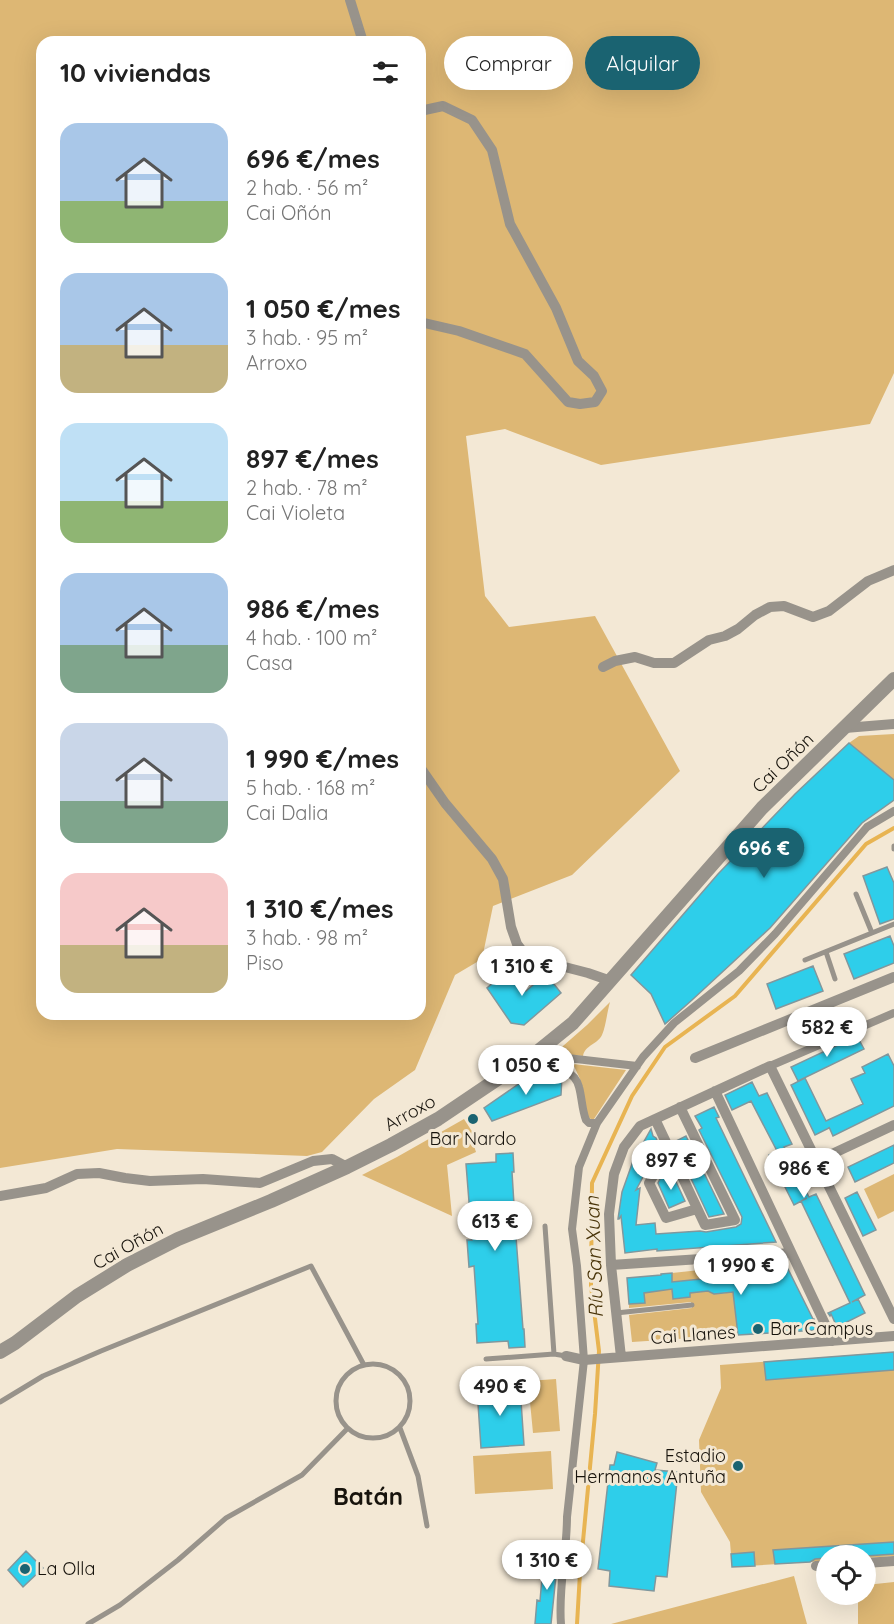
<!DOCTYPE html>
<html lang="es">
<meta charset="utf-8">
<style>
body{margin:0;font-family:Quicksand,sans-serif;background:#f6f6f6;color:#222;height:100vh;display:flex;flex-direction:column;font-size:22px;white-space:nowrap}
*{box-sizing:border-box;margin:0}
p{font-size:20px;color:#767676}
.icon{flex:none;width:33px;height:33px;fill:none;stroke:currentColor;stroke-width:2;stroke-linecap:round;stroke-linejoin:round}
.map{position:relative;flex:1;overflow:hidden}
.details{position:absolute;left:36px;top:36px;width:390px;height:984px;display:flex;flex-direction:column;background:#fff;border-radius:18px;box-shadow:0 6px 24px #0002}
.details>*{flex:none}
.hud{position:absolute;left:444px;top:36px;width:360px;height:54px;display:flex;gap:12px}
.tools{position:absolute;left:816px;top:1545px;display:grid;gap:12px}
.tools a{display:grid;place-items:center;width:60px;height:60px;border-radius:50%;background:#fff;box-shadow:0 6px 24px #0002;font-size:30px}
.price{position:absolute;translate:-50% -51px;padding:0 14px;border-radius:21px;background:#fff;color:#222;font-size:20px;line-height:39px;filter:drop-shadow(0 2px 3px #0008)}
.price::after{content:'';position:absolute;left:50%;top:36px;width:18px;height:14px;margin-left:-9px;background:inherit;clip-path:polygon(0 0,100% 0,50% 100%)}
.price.active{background:#1a6371;color:#fff}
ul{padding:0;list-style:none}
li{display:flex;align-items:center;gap:18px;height:150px;padding:0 24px}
li span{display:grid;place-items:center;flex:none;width:168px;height:120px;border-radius:18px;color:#555}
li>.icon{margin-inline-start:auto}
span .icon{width:72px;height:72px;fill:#fffc;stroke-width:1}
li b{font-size:26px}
h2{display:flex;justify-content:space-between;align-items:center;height:72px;padding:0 24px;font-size:26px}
.chip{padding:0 21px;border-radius:27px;background:#fff;box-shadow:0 6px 24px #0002;font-size:21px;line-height:54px}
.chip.active{background:#1a6371;color:#fff}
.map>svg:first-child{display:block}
.green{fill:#ddb774;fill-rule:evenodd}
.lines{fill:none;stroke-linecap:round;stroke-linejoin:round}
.stream{stroke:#e8b452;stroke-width:4}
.building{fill:#2eceea;stroke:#80979d;stroke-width:1.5}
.service{stroke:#98938b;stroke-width:5}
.pedestrian{stroke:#98938b;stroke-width:8}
.minor{stroke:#98938b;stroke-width:10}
.tertiary{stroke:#98938b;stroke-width:14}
.poi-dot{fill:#1a6371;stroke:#f3e8d5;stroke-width:2}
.labels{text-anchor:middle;stroke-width:6;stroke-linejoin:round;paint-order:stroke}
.street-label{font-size:18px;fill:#17130c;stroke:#f3e8d5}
.poi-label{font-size:18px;fill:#17130c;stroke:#f3e8d5;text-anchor:start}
.water-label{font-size:20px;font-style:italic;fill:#483308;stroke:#f3e8d5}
.district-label{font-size:24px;font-weight:bold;fill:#17130c;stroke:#f3e8d5}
</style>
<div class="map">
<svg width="894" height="1624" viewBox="0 0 894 1624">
<rect width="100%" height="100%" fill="#f3e8d5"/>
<path class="green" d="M0,0H894V373L870,424L601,465L505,429L466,436L485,596L509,627L595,616L680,771L572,875L493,906L482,959L455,975L415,1070L374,1099L322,1152L307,1156L117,1149L0,1168ZM42,42H420V1014H42Z
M894,734V780L849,743L859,736Z
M610,1002C607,1012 606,1026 602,1035C598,1044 585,1045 583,1056L555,1053L587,1025Z
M573,1064L626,1070L594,1119H591L588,1117L580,1079Z
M464,1119L473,1133L472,1140L476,1152L447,1165L452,1216L362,1175L397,1157Z
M894,1174V1211L878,1219L864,1189Z
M700,1270L702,1292L708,1291L714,1294L726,1293L728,1291L742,1288L735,1306L738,1335L632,1342L629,1315L692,1308L691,1302L629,1308V1304L645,1303L644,1293L655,1291V1276H672V1273ZM689,1281L690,1297L673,1299L672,1282Z
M894,1352V1556L866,1558V1556H826V1561L732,1567L730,1542L701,1492L699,1440L721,1388L720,1365Z
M556,1379L560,1431L533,1433L528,1381Z
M551,1451L553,1489L475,1494L473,1456Z
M794,1576L807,1624H611Z
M894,1582V1624H858V1595L866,1594V1585Z"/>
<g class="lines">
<path class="stream" d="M577,1624L580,1573L595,1414L599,1351L591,1286L592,1183L632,1096L665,1047L735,996L866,844L894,828"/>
</g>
<path class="building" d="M849,743L894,780V800L862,823L770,928L692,1000L665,1024L651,994L631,975L718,874L795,794Z
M887,867L894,883V919L880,924L863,876Z
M890,936L894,946V963L854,979L844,954Z
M813,966L823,991L776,1009L767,984Z
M508,970L526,991L546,974L561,993L524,1025L511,1023L487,988Z
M857,1036L864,1049L798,1081L791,1067Z
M888,1054L894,1066V1106L833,1136L829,1127V1128L815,1135L791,1085L805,1078L826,1121L863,1104L851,1079L865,1073L862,1067Z
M542,1075H556L562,1076L561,1095L492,1121L484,1108L523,1081Z
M752,1082L759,1096L767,1093L792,1144L784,1147L809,1197L816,1194L865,1295L852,1302L858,1299L865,1313L837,1327L831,1314L830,1316L828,1313L850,1303L801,1201L807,1198L794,1205L769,1155L777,1151L751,1101L732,1110L725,1095Z
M714,1107L719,1117L716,1118L776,1242L657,1251V1249L625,1253L621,1216L619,1219H618L622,1192L633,1161L651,1129L653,1136L656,1138L660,1148L649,1167L647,1163L644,1175L636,1190L640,1188L636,1225L655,1223L656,1234L700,1231L706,1232L736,1227L741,1224L742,1217L699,1130L702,1128L695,1116Z
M686,1136L724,1214L709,1217L674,1142Z
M894,1145V1163L855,1182L848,1167Z
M513,1153L514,1172H512L516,1237L523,1329H524L525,1347L509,1348L508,1341L477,1343L476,1324H478L474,1266L469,1267L467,1240H472L466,1164L496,1162V1154Z
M672,1173L685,1201L669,1208L658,1183L660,1179Z
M857,1192L876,1230L863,1236L845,1198Z
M781,1264L787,1267L813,1319H814L818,1330L738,1335L733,1292L714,1294L708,1291L690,1293V1297L673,1299L672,1289L644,1293L645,1303L629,1304L627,1278L661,1275V1274L672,1273V1282L701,1279L700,1270Z
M894,1352V1370L766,1380L764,1362Z
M520,1386L524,1445L481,1448L477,1389Z
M617,1452L657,1463L655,1470L678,1472L667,1577L656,1576L654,1591L609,1586L610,1571L598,1569L610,1465H614Z
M894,1542V1554L866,1556H826V1558L815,1559L810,1562L775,1564L773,1550Z
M26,1551L43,1568L23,1587L8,1570Z
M754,1552L755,1566L732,1567L731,1554Z
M544,1554L558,1556L551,1624H535L537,1600L540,1601Z"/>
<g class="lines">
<path class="service" d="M894,846V849
M856,894L872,933
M826,952L835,979
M805,960L894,924
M545,1226L554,1354L566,1356
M616,1313L692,1305
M486,1359L554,1354
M336 1401a37 37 0 1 1 74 0a37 37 0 1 1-74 0Z
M0,1402L43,1376L101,1351L311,1266L364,1365
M400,1428L418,1476L427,1526
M88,1624L120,1605L178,1560L226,1518L302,1475L347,1429"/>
<path class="pedestrian" d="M536,1053L550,1056L637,1066
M527,1060C545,1065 574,1066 579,1087C582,1098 582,1110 586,1120L589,1123H597
M770,1066L894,1013
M561,1624C558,1588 567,1553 567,1517L584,1360L577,1266L572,1229L579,1167L597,1123L643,1057L674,1023L739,971L775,934L867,827L894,811"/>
<path class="minor" d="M350,0L363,42
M420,111L443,106L472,120L492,150L510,224L556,308L578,361L594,376L602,391L595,402L580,404L568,402L525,354L459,331L420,322
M603,667L615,661L635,657L654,663H674L709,640L725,636L738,629L755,615L770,607L784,606L813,617L829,611L868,581L894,570
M845,728L894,724
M420,767L445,803L492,859L503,879L511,927L517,944L524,953L534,959L588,973L611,981
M695,1058L894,977
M715,1091L833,1341
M655,1119L705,1225L735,1220L680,1107
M669,1150L649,1183L666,1218L697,1209
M817,1161L894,1125
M0,1196L46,1188L77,1174L99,1173L125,1178L150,1181L203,1179L260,1183L313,1161L332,1159L347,1167
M611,1265L791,1253
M566,1356L584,1360L894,1336
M621,1357L611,1265L609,1214L614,1174L624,1147L640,1126L770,1066L894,1319
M866,1563L894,1561
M816,1566L826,1565"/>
<path class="tertiary" d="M0,1352L15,1343L77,1296L127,1265L178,1239L271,1201L347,1167L391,1145L438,1119L536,1053L573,1023L762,808L894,679"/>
</g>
<g class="poi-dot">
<circle cx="473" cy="1119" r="6"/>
<circle cx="758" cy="1329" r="6"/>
<circle cx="738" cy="1466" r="6"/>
<circle cx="25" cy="1569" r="6"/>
</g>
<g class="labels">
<g class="street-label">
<text transform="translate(783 763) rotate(-44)" y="6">Cai Oñón</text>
<text transform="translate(410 1113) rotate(-29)" y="6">Arroxo</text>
<text transform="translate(128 1246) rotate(-29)" y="6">Cai Oñón</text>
<text transform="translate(693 1335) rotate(-4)" y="6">Cai Llanes</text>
</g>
<g class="poi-label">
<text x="473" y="1145" text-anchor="middle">Bar Nardo</text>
<text x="770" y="1335">Bar Campus</text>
<text x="726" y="1462" text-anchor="end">Estadio<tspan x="726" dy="21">Hermanos Antuña</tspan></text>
<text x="37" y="1575">La Olla</text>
</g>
<g class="water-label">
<text transform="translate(594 1257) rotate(-92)" y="7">Ríu San Xuan</text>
</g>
<g class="district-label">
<text x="368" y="1505">Batán</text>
</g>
</g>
</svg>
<div class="tools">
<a><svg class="icon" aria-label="locate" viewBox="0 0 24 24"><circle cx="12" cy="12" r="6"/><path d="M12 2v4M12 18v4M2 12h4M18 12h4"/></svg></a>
</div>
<b class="price active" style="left:764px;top:879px">696 €</b>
<b class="price" style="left:522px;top:997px">1 310 €</b>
<b class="price" style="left:827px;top:1058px">582 €</b>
<b class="price" style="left:526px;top:1096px">1 050 €</b>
<b class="price" style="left:671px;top:1191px">897 €</b>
<b class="price" style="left:804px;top:1199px">986 €</b>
<b class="price" style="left:495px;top:1252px">613 €</b>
<b class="price" style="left:741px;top:1296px">1 990 €</b>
<b class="price" style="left:500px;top:1417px">490 €</b>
<b class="price" style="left:547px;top:1591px">1 310 €</b>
<div class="hud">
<a class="chip">Comprar</a>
<a class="chip active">Alquilar</a>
</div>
<section class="details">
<h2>10 viviendas<svg class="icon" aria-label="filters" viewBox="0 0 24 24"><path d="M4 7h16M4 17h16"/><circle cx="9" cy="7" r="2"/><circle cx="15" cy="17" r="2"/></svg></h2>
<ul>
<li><span style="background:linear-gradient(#a9c7e8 65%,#8fb573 0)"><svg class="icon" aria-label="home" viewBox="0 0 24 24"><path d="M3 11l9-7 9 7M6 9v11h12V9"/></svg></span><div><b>696 €/mes</b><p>2 hab. · 56 m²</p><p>Cai Oñón</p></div></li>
<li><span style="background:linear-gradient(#a9c7e8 60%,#c2b280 0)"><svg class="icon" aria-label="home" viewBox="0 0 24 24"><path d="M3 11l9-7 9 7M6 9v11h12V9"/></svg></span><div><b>1 050 €/mes</b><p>3 hab. · 95 m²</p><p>Arroxo</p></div></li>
<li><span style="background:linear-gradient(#bfe0f5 65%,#8fb573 0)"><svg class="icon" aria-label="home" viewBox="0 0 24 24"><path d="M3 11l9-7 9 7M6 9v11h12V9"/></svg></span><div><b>897 €/mes</b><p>2 hab. · 78 m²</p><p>Cai Violeta</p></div></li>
<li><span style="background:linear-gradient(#a9c7e8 60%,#7fa58c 0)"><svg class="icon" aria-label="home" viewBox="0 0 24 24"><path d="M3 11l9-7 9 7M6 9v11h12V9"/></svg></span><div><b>986 €/mes</b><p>4 hab. · 100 m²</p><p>Casa</p></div></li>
<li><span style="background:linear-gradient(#c9d6e8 65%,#7fa58c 0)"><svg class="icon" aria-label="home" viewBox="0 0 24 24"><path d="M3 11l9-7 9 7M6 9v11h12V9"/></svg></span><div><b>1 990 €/mes</b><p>5 hab. · 168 m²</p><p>Cai Dalia</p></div></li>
<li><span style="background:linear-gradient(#f6c9c9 60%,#c2b280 0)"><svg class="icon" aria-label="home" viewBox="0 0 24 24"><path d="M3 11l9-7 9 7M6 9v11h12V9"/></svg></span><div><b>1 310 €/mes</b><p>3 hab. · 98 m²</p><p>Piso</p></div></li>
</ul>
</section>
</div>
